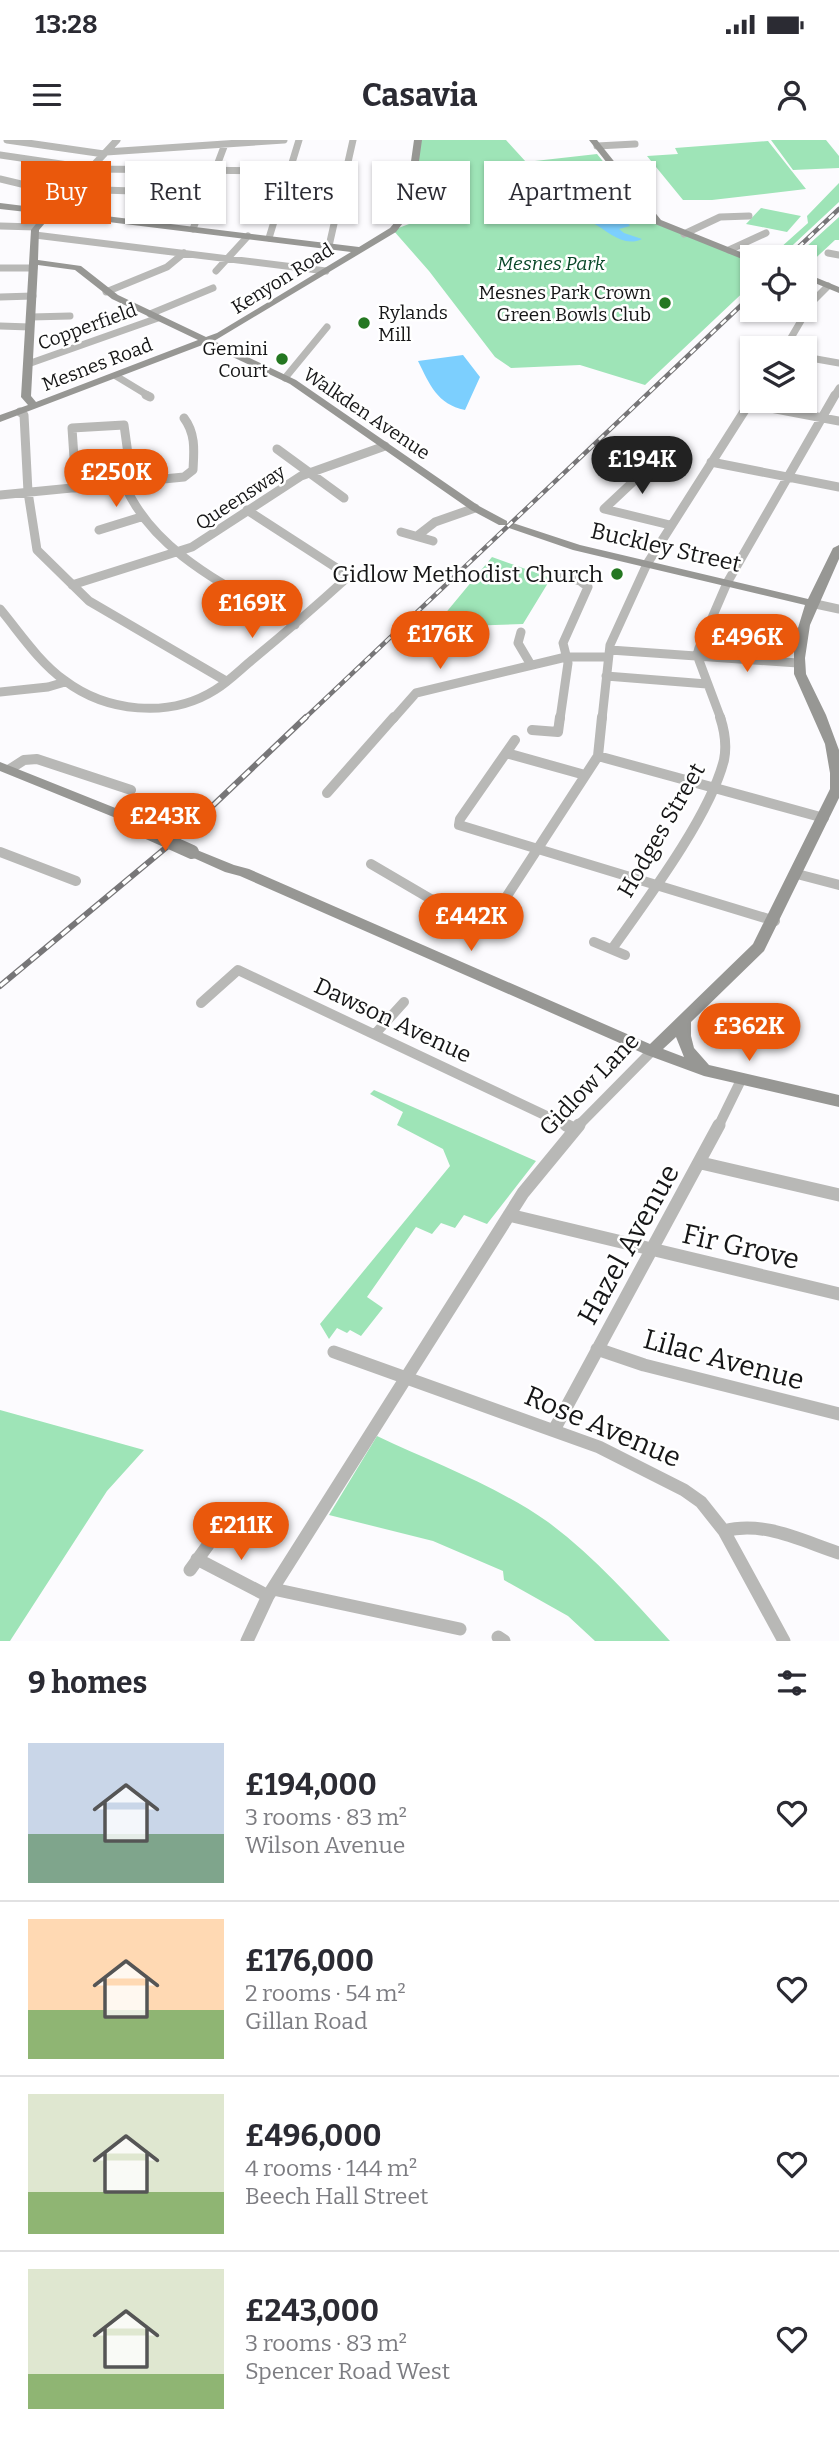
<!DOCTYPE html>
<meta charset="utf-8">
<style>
body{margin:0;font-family:Bitter,serif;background:#f7f7f7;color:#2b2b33;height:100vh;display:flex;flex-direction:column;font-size:26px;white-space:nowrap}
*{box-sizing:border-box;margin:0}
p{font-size:23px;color:#7c7c81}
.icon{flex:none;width:38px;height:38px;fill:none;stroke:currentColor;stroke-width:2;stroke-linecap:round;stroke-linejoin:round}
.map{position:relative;height:1501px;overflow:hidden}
.side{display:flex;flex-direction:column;background:#fff;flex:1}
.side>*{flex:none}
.banner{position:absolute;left:21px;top:21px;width:798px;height:63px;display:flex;gap:14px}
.controls{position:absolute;left:740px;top:105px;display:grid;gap:14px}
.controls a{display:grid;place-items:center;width:77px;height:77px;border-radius:0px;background:#fff;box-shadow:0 2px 5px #0004;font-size:35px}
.price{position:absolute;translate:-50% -60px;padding:0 16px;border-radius:24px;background:#ea580c;color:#fff;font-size:23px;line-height:46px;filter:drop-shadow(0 2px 4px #0008)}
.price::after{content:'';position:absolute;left:50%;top:42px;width:21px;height:16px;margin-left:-10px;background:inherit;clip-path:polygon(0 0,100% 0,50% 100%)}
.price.on{background:#222;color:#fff}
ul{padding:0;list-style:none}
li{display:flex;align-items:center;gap:21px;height:175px;padding:0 28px}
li+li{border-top:2px solid #e1e1e2}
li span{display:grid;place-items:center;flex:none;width:196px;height:140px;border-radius:0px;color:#555}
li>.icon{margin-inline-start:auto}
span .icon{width:84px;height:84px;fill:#fffc;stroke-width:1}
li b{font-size:30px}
h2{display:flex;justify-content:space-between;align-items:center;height:84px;padding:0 28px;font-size:30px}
.tag{padding:0 24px;border-radius:0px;background:#fff;box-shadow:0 2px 5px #0004;font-size:24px;line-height:63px}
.tag.on{background:#ea580c;color:#fff}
.status{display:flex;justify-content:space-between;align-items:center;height:49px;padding:0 35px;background:#fff;direction:ltr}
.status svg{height:19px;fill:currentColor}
header{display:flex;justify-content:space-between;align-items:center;height:91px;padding:0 28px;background:#fff;font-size:32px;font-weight:700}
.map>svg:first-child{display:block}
.green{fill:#9ee4b7}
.water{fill:#7ccffe}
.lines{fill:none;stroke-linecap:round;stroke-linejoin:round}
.street-far3{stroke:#b8b8b6;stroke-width:7}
.street-far2{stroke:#b8b8b6;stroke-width:9}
.street-far1{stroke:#b8b8b6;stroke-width:10}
.street{stroke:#b8b8b6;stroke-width:13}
.secondary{fill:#979794;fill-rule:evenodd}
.rail-far1-casing{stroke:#777678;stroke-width:4.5}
.rail-casing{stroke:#777678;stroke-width:6}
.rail-far1{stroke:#fff;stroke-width:2.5;stroke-dasharray:7;stroke-linecap:butt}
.rail{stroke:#fff;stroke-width:3.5;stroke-dasharray:10;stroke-linecap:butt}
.secondary-bridge{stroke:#979794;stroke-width:14}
.poi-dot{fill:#247721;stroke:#fff;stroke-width:2.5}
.labels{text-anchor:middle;stroke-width:5;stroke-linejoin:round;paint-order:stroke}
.far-park-label{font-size:19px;font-style:italic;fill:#094829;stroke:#fff}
.far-street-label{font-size:19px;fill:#161617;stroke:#fff}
.far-poi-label{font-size:19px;fill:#161617;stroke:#fff;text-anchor:end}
.street-label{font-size:23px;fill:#161617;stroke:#fff}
.poi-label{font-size:23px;fill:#161617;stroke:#fff;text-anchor:end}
.near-street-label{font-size:28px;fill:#161617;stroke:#fff}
</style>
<div class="status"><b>13:28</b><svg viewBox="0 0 49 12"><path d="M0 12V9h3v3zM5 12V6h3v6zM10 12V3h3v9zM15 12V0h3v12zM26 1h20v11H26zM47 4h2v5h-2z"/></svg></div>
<header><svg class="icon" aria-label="menu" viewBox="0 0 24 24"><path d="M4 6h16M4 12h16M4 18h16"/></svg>Casavia<svg class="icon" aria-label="person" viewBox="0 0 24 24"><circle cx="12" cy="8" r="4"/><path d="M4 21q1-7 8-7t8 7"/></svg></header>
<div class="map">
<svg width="839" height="1501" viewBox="0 0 839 1501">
<rect width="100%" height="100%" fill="#fcfbfe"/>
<path class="green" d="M418,0H506L526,22L597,14L653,82L752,121V144L645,245L580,225L511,228L495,217L429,131L393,90L409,84Z
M771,0H826L839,16V28L793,30Z
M768,1L806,49L712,60H683L647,16L678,14L675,8Z
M839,43V62L780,117H770L808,83L807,76Z
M761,68L801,76L787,92L746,84Z
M839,77V100H835L805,128V117H795Z
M492,417L551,438L523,484L434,487Z
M374,950L536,1021L487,1084L464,1075L455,1088L441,1083L432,1094L416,1087L367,1157L383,1168L361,1196L350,1190L347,1193L337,1188L329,1199L320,1184L450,1026L443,1009L397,985L403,972L370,954Z
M0,1270L144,1310L107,1351L10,1501H0Z
M377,1296C434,1323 497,1346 548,1382C594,1416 632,1459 670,1501H595L568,1476L504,1440L503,1431L433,1401L329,1375Z"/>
<path class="water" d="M587,41L617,67L610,73L612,77L626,81L630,86L619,89L624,93L642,99C623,108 608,91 593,83V73L569,65L552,44Z
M463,215L480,237L465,270C437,264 430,245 418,221Z"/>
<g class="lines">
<path class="street-far3" d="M7,0L104,14
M597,6L635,4
M106,12L284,0
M0,15L95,29L288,31
M0,39L67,55
M72,49L133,51
M149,56L203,57
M50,72L117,0
M0,86L36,87
M193,89L225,4
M684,94L720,77L749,76
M35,95L326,131
M269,98L299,0
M329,106L353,0
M729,110L766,93
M828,113L839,115
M0,128H34
M216,131L248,96
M106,152L167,127L184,113
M0,157L33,156
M150,174L213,148
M31,177L70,176
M0,186L30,187
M785,208L812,162L828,146
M805,217L839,223
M28,224L158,178
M116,236L149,256
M285,238L327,187
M834,256L839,248"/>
<path class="street-far2" d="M146,255L150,257
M749,264L839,281
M20,272L24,275L28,352L37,410L89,461L226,541
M277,309L344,358
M711,322L839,347
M628,326L635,333L636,339L604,369L670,385
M124,343C153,414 232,448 295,485
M76,348L72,288L124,285L132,343
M0,355L184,337L193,330C194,311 196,294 184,278
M99,390L141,377
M401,392L433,401
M417,396L435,382L475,368
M72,445L192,407L301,336L385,306
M811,463L839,469
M0,469C20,493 38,521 64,540C106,572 169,579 215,550C228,542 240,530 252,520C285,493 317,465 349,436L247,370
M521,492L518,503L531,525
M610,510L798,523
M606,536L707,544
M0,552L48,547L65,542
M393,579L416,553L566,517H607
M560,579L568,523L563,503L588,447L580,441L562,436
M602,579L610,505L647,424L752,259
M721,579L697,515L699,508L727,443L835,255"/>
<path class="street-far1" d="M532,590L558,592L560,577
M515,600L460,679L459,685L775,781
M506,613L585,635
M598,616L824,678
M10,629L24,620L37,619L131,650
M327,653L394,577
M0,712L76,741
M371,724L429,758L481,781L490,782L598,616L602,577
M797,734L839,745
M594,802L625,815
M612,809C646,761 710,676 724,620C727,605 725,592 720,577
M201,863L238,830L570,987
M375,894L404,862
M577,987L652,911
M718,987L741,940"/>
<path class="street" d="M566,985L574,989
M701,1023L839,1055
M509,1075L839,1154
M597,1209L644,1225L839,1274
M334,1212L599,1307L684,1350L701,1362L724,1391L784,1501
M554,1290L719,985
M724,1391C763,1380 802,1401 839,1413
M197,1419L268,1456
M190,1430L208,1405
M273,1449L460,1489
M498,1497L504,1501
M247,1501L268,1456L523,1053L579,985"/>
<path class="secondary" d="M414,0H422L412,71L396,92L214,201L296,240L479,366L507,381V385H499L471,370L290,244L205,204L0,282V275L28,265L21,257L31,90L44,74L0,69V63L359,107L390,88L404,71ZM52,75L351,112L217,193L206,197L118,155L81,126L38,120L39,90ZM38,125L75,130L112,159L198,200L36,262L31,256Z
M589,0H597L661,80L753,117L752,123L655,84Z
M805,133L839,147V153L805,139Z
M513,383L580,405L808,459L833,408L839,405V419L810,485L805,518L806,534L826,575L839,610V658L764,811L691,882V896L694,908L709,925L839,955V967L704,936L647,915L240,736L225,732L187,715L185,712L192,708L234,725L249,729L650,904L753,804L830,649V633L825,604L794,534V501L805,465L573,410L509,388V384ZM676,897L684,917L663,909Z
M0,622L153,683L155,686L153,689H143L0,631Z"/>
<g class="rail-far1-casing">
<path id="rail-far1" d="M788,117L839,69
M304,579L752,155"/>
</g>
<g class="rail-casing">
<path id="rail" d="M0,846L186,691L306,577"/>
</g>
<use href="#rail-far1" class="rail-far1"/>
<use href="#rail" class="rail"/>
<path class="secondary-bridge" d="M143,690L192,712"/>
</g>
<g class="poi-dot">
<circle cx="665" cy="163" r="7"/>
<circle cx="364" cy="183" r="7"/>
<circle cx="282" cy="219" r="7"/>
<circle cx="617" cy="434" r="7"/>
</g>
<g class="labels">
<g class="far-park-label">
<text x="551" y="130">Mesnes Park</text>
</g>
<g class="far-street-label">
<text transform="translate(282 138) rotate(-32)" y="7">Kenyon Road</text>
<text transform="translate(87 186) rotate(-20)" y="7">Copperfield</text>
<text transform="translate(97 224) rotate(-21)" y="7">Mesnes Road</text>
<text transform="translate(367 273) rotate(34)" y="7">Walkden Avenue</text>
<text transform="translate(240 357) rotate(-33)" y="7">Queensway</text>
</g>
<g class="far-poi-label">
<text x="651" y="159">Mesnes Park Crown<tspan x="651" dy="22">Green Bowls Club</tspan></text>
<text x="378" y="179" text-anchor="start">Rylands<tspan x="378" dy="22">Mill</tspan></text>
<text x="268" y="215">Gemini<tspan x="268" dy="22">Court</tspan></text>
</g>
<g class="street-label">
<text transform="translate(666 407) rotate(13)" y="8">Buckley Street</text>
<text transform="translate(661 690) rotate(-60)" y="8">Hodges Street</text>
<text transform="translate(393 880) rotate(25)" y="8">Dawson Avenue</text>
<text transform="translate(589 944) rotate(-46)" y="8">Gidlow Lane</text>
</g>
<g class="poi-label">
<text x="603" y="442">Gidlow Methodist Church</text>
</g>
<g class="near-street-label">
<text transform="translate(628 1104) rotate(-61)" y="10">Hazel Avenue</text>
<text transform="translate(741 1106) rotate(13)" y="10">Fir Grove</text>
<text transform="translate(724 1219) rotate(15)" y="10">Lilac Avenue</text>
<text transform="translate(603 1286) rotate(23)" y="10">Rose Avenue</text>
</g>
</g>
</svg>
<div class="controls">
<a><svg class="icon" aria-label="locate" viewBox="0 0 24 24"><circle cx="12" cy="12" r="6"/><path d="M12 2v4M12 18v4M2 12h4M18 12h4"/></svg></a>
<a><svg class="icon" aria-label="layers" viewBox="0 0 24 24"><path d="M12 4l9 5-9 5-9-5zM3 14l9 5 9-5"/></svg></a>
</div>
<b class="price on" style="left:642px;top:356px">£194K</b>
<b class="price" style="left:116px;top:369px">£250K</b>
<b class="price" style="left:252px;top:500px">£169K</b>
<b class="price" style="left:440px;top:531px">£176K</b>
<b class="price" style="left:747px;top:534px">£496K</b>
<b class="price" style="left:165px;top:713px">£243K</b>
<b class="price" style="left:471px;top:813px">£442K</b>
<b class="price" style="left:749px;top:923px">£362K</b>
<b class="price" style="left:241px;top:1422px">£211K</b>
<div class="banner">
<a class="tag on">Buy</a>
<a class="tag">Rent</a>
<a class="tag">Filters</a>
<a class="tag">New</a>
<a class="tag">Apartment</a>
</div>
</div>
<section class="side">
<h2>9 homes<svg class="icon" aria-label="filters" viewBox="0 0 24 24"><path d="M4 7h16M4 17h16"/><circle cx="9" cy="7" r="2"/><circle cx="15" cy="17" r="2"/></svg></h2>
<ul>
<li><span style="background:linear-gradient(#c9d6e8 65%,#7fa58c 0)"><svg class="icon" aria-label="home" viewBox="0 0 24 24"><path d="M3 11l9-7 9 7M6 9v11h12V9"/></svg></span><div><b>£194,000</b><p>3 rooms · 83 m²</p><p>Wilson Avenue</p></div><svg class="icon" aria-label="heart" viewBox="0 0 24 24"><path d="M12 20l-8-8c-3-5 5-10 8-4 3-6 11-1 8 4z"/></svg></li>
<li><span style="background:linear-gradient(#ffd9b3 65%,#8fb573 0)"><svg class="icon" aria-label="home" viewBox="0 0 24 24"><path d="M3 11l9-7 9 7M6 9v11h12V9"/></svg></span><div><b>£176,000</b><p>2 rooms · 54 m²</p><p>Gillan Road</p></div><svg class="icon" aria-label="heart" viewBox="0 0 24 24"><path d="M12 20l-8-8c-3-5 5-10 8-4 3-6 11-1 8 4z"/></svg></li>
<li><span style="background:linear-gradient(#dfe7d0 70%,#8fb573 0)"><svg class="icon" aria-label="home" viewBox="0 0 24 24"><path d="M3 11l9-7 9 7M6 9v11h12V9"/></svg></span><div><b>£496,000</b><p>4 rooms · 144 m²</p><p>Beech Hall Street</p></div><svg class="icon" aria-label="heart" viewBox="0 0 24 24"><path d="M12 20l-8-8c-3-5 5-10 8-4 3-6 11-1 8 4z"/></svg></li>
<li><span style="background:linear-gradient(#dfe7d0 75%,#8fb573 0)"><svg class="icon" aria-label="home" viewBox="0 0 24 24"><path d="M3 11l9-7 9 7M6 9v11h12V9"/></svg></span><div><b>£243,000</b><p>3 rooms · 83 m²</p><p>Spencer Road West</p></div><svg class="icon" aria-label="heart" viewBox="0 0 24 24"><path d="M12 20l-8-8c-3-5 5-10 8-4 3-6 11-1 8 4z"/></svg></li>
</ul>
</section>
